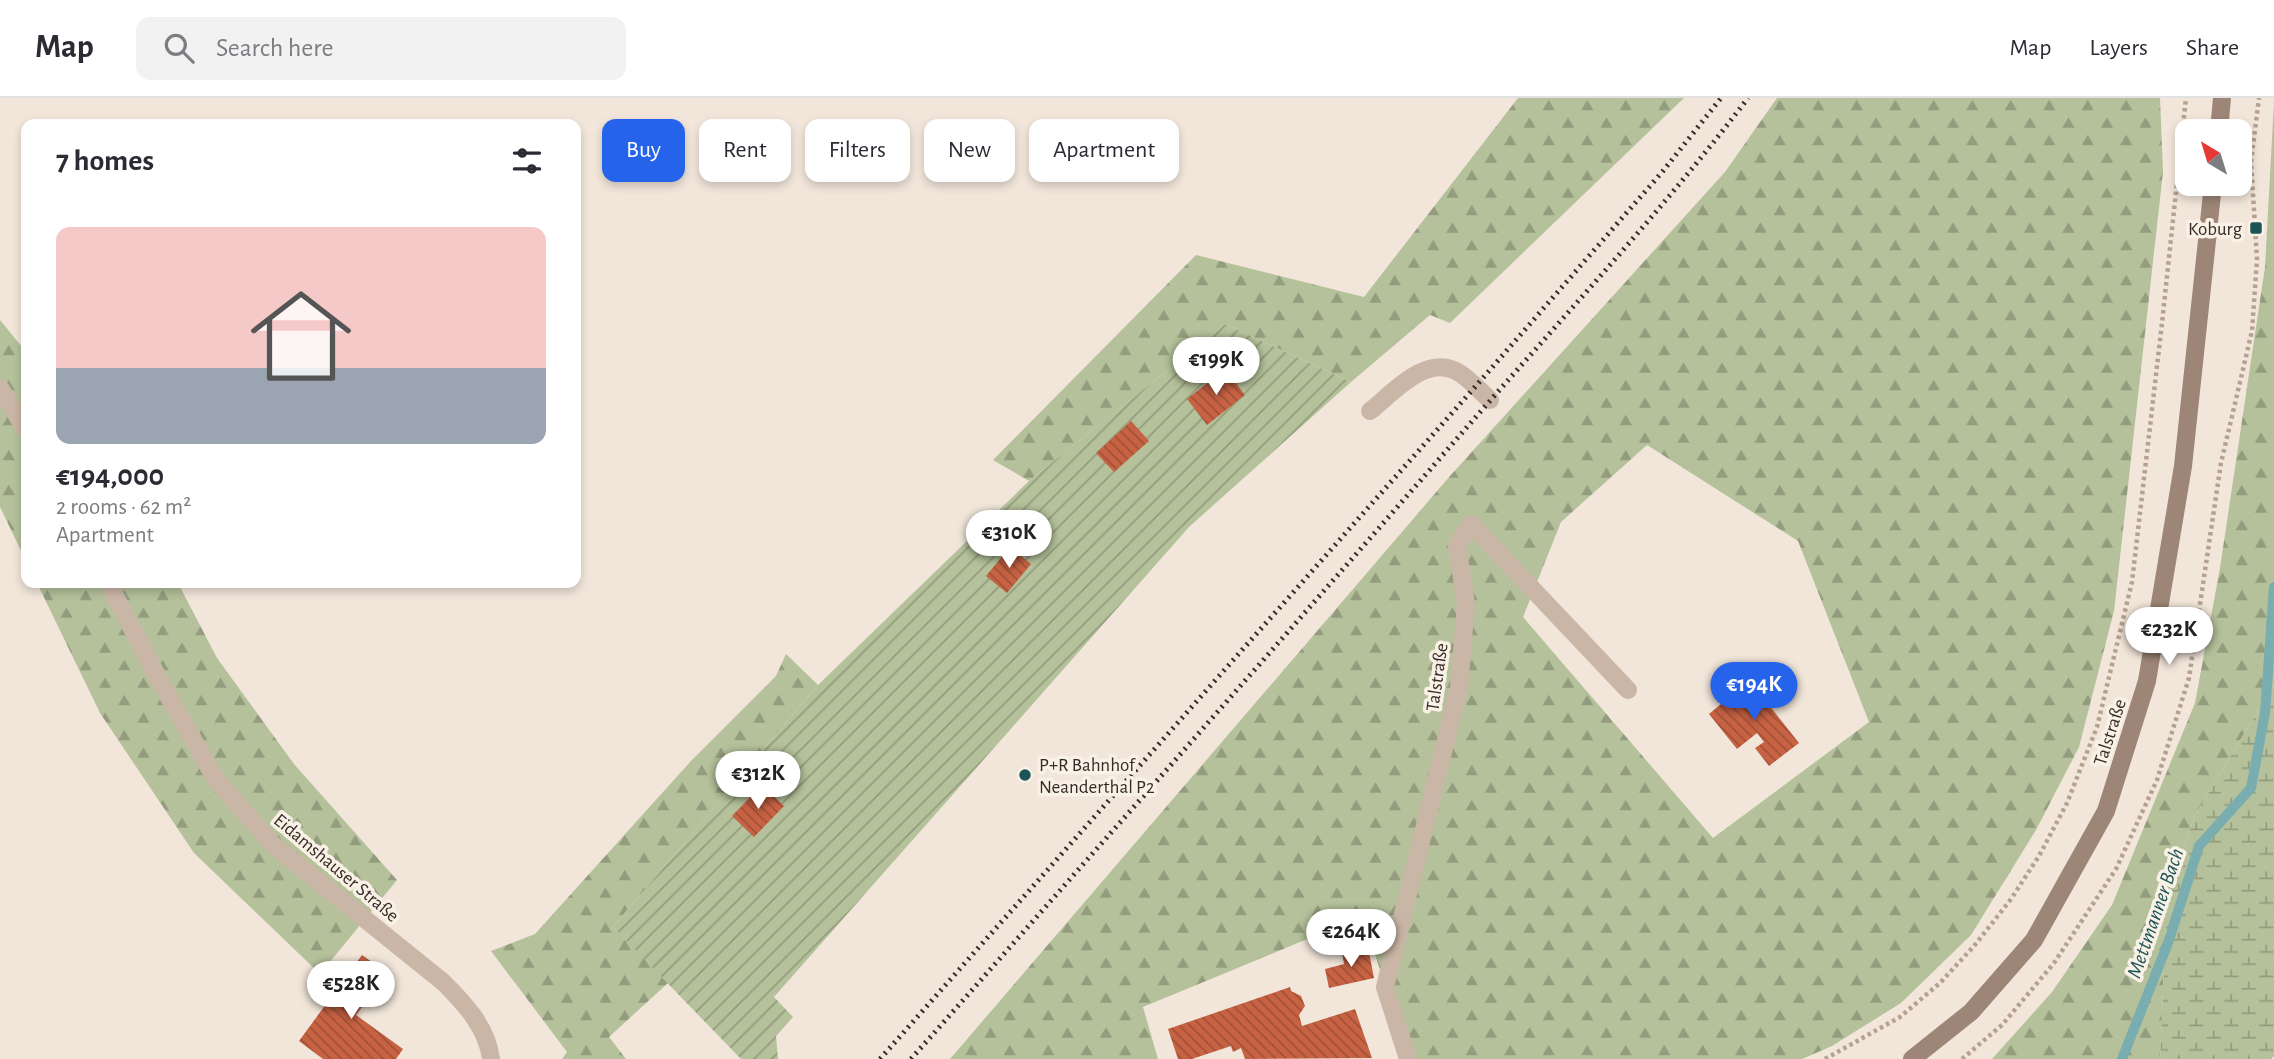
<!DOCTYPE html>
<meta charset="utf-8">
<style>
body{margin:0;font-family:"Alegreya Sans",sans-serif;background:#f2f2f3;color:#2b2b33;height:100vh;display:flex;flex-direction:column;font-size:26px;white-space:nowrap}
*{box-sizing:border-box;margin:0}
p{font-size:23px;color:#7c7c81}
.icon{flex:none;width:38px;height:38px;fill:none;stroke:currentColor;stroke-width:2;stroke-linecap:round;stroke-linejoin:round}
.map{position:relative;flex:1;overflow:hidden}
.details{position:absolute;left:21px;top:21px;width:560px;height:469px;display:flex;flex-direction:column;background:#fff;border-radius:14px;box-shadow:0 4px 10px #0003}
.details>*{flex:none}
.hud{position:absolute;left:602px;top:21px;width:665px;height:63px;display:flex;gap:14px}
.needle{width:46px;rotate:322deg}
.fabs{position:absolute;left:2175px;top:21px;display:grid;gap:14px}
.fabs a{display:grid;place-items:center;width:77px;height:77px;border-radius:14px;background:#fff;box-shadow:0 4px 10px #0003;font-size:35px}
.price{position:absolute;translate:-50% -60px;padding:0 16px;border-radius:24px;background:#fff;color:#222;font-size:23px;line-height:46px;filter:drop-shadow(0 2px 4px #0008)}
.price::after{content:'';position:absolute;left:50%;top:42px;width:21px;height:16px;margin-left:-10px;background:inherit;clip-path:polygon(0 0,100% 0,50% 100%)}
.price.active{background:#2563eb;color:#fff}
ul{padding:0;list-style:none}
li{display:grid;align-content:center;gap:14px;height:371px;padding:0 35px}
li span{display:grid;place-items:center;height:217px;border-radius:14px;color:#555}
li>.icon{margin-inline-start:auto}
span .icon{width:126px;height:126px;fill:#fffc;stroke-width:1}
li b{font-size:30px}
h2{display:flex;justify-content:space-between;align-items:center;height:84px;padding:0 35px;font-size:30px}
.pill{padding:0 24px;border-radius:14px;background:#fff;box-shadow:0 4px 10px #0003;font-size:24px;line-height:63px}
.pill.active{background:#2563eb;color:#fff}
header{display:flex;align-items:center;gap:42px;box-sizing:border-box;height:98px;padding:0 35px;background:#fff;border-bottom:2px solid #e1e1e2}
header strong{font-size:33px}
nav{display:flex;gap:38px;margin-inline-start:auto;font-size:24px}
.search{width:490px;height:63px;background:#f2f2f3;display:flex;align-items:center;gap:18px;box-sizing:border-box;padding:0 24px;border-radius:14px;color:#7c7c81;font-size:26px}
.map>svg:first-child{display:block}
.forest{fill:url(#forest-firs);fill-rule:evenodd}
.wetland{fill:url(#wetland-marsh)}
.garden{fill:url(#garden-furrows)}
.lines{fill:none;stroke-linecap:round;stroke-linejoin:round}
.stream{stroke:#79adaf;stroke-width:10}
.building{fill:url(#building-back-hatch)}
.path{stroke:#b6a090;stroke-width:4.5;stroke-dasharray:3.5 3.5;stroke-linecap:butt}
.service{stroke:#cab6a6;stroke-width:18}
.minor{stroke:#cab6a6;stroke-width:18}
.secondary{stroke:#9d8577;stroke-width:18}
.rail{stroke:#362c27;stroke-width:5;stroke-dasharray:2 5;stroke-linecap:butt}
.poi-dot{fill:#1c5457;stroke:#f9f1e6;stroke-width:2.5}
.labels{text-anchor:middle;stroke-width:7;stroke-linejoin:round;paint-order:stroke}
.poi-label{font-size:19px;fill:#362c27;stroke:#f9f1e6;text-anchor:end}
.street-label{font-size:19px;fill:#362c27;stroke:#f9f1e6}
.water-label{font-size:21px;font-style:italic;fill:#1c5457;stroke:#f9f1e6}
</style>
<header>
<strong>Map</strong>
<div class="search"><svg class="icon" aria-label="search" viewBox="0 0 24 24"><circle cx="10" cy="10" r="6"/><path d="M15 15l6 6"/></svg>Search here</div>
<nav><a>Map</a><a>Layers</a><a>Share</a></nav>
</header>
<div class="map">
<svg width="2274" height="961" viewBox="0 0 2274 961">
<defs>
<pattern id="forest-firs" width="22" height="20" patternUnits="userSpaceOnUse" patternTransform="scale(1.75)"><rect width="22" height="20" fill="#b4c19a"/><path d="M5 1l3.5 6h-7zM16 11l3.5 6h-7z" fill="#939d7e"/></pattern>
<pattern id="wetland-marsh" width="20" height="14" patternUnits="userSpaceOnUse" patternTransform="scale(1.75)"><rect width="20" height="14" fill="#b4c19a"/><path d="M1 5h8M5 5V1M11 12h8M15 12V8" fill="none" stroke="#939d7e"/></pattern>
<pattern id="garden-furrows" width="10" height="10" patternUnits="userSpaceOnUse" patternTransform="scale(1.75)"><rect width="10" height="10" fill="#b4c19a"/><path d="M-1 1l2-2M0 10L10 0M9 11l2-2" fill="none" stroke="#939d7e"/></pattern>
<pattern id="building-back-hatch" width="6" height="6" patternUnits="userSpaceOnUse" patternTransform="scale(1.75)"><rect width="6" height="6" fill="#c76243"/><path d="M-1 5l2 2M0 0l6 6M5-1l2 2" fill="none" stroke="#a25138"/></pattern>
</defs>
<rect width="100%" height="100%" fill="#f2e6da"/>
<path class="forest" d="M1518,0H1684L1450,225L1430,217L1351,284L1225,226L1029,383L993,362L1196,157L1364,199Z
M1777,0H2160L2163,74L2114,513L2079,649L2036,732L1971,837L1901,905L1832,948L1802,961H1408L1363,818L1143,909L1158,961H950L1450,378L1725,74ZM1647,347L1798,443L1869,624L1713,740L1523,519L1561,424Z
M2274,4V586L2194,719L2167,801L2160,961H1992L2052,894L2112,807L2195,605L2220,470L2265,169Z
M0,222L26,254V463L0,409Z
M37,485H178L217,560L294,666L397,782L320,876L194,755L100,615Z
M786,556L818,587L613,829L668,885L609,939L626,961H562L567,954L491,853L535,836L691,663L776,578Z"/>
<path class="wetland" d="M2274,586V958L2271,961H2160L2167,801L2194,719Z"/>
<path class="garden" d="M1225,226L1351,284L1189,429L774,899L793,919L776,938L778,961H741L613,829L818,587L1029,383Z"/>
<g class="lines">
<path class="stream" d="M2122,961L2168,845L2199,748L2251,690L2265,615L2274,489"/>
</g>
<path class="building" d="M1225,271L1245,297L1207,327L1187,301Z
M1131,323L1149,343L1114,374L1096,355Z
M1010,449L1031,466L1007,495L986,478Z
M1755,578L1770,596L1764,601L1799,645L1769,668L1755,650L1764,644L1757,635L1737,651L1709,616Z
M762,687L784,708L754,739L732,718Z
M1368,849L1374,880L1329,890L1325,871L1344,866L1342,854Z
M362,857L387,875L356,917L403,951L396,961H323L299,943Z
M1290,889L1291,893L1301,898L1305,908L1299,917L1302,928L1355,911L1372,960L1245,961L1241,950L1233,954L1231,948L1192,961H1178L1168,931Z"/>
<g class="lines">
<path class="path" d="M1825,961L1900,919L1940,885L1974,848L2011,801L2039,758L2067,705L2097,629L2132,484L2162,225L2186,0
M1962,961L2002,927L2054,865L2116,771L2157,682L2189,580L2221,365L2252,233L2257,161L2251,64L2259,0"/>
<path class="service" d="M1370,313C1393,295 1425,257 1456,273C1468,279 1480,293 1490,302
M1408,961L1385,889L1459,590L1466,506L1457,447L1471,426L1628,592"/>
<path class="minor" d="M0,290L26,332
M108,485L162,587L215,680L273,747L443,884C465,906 487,929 491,961"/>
<path class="secondary" d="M2219,33L2222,0
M1912,961L1971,914L2034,842L2106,713L2147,583L2183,368L2213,86"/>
<path class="rail" d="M880,961L1475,289L1663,73L1721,0
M911,961C1095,753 1279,545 1461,336C1557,225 1659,117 1748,0"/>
</g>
<g class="poi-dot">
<rect x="2249" y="123" width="14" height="14" rx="3.5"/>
<circle cx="1025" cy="677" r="7"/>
</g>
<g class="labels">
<g class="poi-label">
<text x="2242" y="137">Koburg</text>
<text x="1039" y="673" text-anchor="start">P+R Bahnhof<tspan x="1039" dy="22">Neanderthal P2</tspan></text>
</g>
<g class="street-label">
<text transform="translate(1436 579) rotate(-82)" y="7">Talstraße</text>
<text transform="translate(2109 634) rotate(-72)" y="7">Talstraße</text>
<text transform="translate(337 769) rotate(40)" y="7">Eidamshauser Straße</text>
</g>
<g class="water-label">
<text transform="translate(2155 815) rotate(-71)" y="7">Mettmanner Bach</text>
</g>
</g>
</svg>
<div class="fabs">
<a><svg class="needle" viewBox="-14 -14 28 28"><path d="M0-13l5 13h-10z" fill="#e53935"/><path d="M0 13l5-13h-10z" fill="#7c7c81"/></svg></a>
</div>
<b class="price" style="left:1216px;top:299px">€199K</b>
<b class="price" style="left:1009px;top:472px">€310K</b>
<b class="price" style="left:2169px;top:569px">€232K</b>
<b class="price active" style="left:1754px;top:624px">€194K</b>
<b class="price" style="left:758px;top:713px">€312K</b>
<b class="price" style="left:1351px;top:871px">€264K</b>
<b class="price" style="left:351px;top:923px">€528K</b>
<div class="hud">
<a class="pill active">Buy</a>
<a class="pill">Rent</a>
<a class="pill">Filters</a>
<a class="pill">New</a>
<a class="pill">Apartment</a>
</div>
<section class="details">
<h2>7 homes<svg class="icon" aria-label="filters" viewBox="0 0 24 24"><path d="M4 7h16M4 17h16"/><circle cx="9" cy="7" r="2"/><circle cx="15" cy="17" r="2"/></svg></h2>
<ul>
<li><span style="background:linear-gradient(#f6c9c9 65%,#9aa5b1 0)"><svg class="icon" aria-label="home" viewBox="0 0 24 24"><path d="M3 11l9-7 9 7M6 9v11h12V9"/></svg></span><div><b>€194,000</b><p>2 rooms · 62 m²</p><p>Apartment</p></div></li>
</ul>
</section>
</div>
